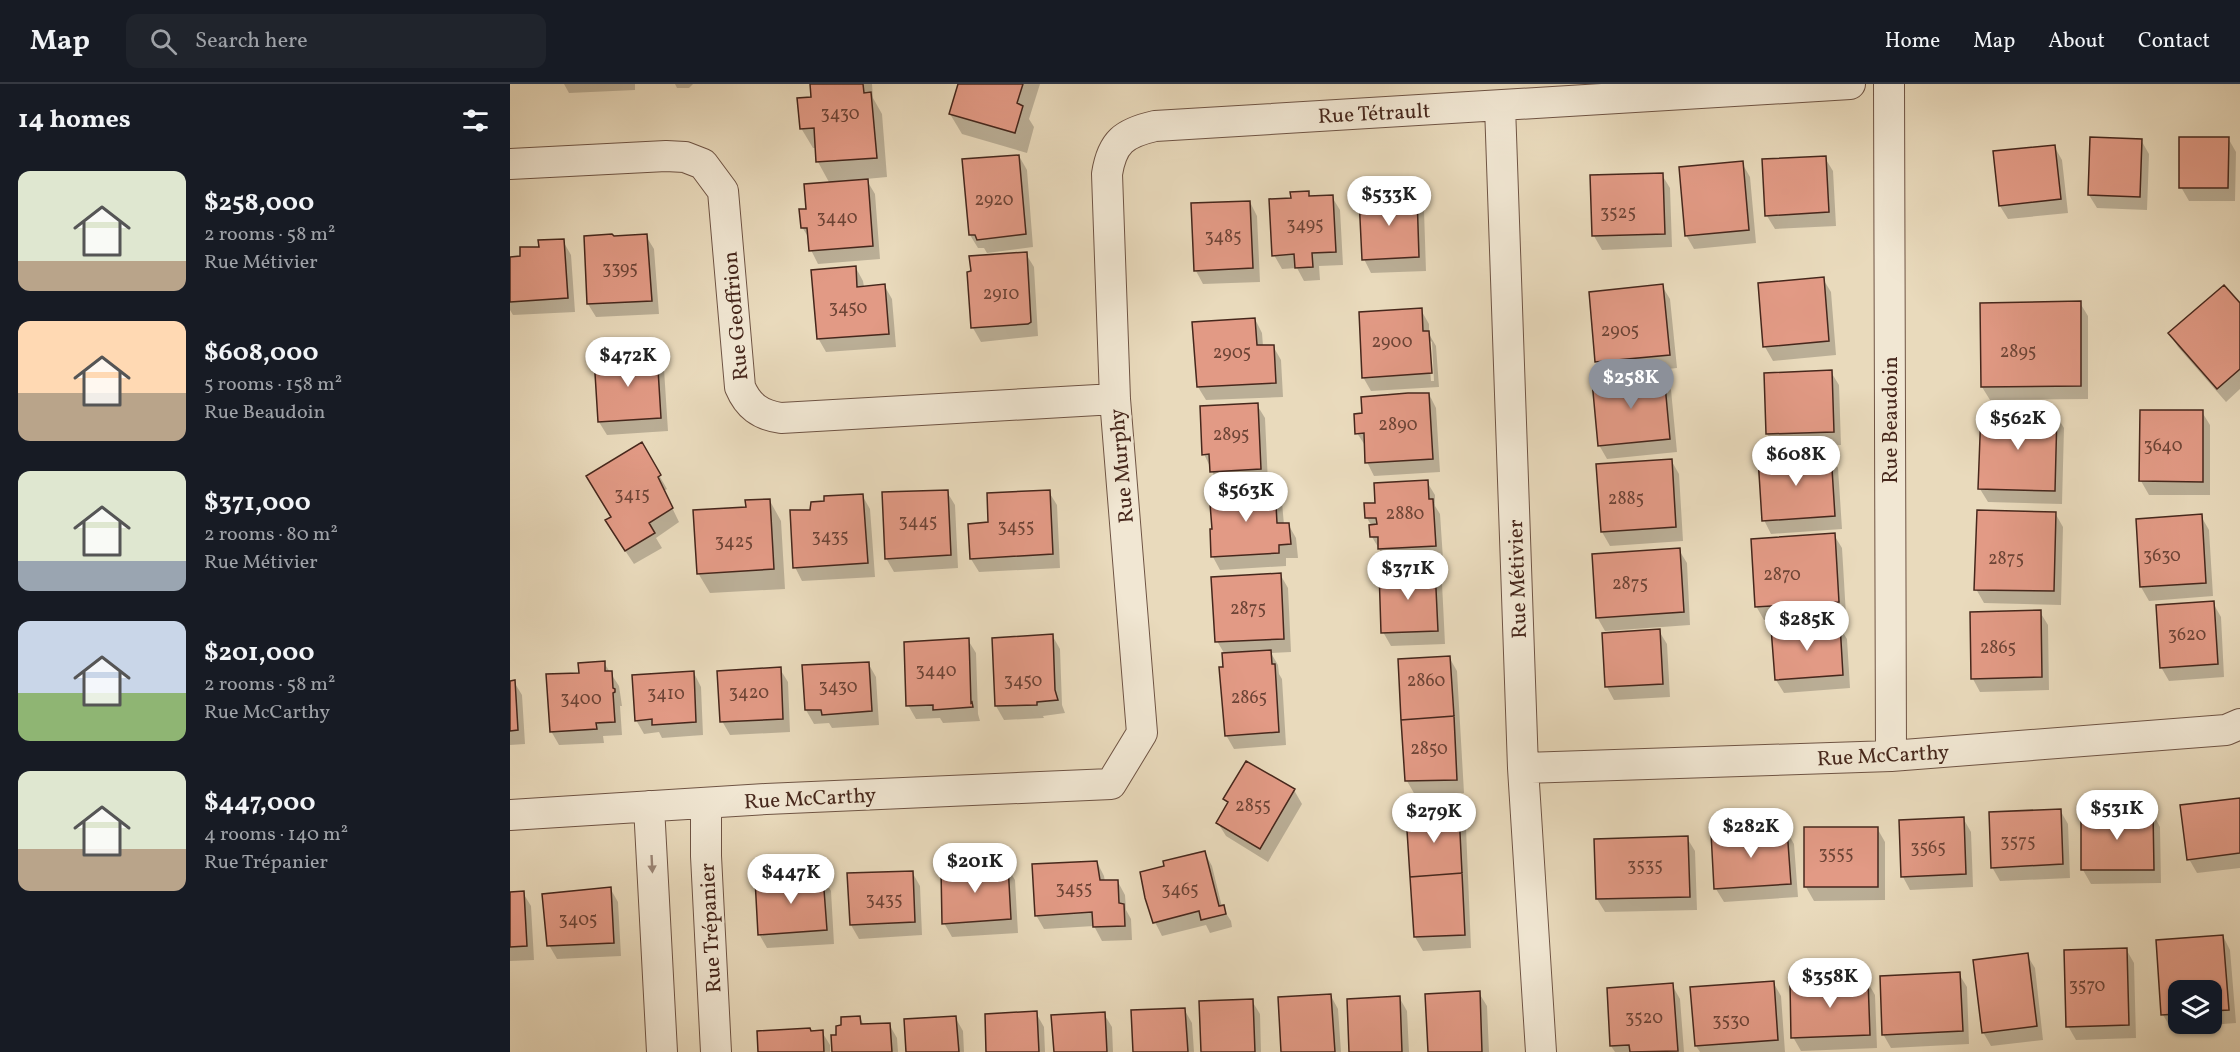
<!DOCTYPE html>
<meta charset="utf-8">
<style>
body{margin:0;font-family:Vollkorn,serif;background:#20242c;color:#f1f3f6;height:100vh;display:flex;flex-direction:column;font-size:22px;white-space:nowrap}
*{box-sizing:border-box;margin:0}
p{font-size:20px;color:#9ea1a6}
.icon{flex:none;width:33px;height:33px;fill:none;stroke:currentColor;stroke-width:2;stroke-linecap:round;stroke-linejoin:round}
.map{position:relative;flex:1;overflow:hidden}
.drawer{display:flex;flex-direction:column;background:#171b24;width:510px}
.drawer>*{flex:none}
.tools{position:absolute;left:1658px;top:896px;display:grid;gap:12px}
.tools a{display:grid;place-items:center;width:54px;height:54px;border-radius:12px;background:#171b24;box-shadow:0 2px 4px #0004;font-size:30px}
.price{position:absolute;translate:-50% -51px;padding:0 14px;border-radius:21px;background:#fff;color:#222;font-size:20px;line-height:39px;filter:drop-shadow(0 2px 3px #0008)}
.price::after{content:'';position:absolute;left:50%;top:36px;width:18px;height:14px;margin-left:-9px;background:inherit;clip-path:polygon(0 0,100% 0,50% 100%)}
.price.current{background:#8c9099;color:#fff}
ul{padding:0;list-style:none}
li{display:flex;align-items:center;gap:18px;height:150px;padding:0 18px}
li span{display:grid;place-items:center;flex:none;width:168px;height:120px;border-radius:12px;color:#555}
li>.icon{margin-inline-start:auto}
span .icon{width:72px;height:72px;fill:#fffc;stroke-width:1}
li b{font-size:26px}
h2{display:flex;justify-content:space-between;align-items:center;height:72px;padding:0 18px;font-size:26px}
header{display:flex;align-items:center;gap:36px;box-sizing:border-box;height:84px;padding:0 30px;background:#171b24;border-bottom:2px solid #363941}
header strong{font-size:28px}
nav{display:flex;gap:33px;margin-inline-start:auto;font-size:21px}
.search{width:420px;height:54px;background:#20242c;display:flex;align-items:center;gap:15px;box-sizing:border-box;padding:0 21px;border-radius:12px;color:#9ea1a6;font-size:22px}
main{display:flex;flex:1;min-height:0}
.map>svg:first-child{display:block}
.shadow{fill:#0003;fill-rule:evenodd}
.building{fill:#e29a85;stroke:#46271c;stroke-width:1.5}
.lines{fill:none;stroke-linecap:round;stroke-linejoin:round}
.street-casing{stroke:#6f5444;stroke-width:32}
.street{stroke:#f1e7d3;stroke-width:30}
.oneway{fill:#9c8778}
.labels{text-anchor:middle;stroke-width:5;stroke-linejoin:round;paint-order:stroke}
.number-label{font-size:18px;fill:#6d4436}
.street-label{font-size:21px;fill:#46271c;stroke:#f1e7d3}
</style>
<header>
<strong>Map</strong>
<div class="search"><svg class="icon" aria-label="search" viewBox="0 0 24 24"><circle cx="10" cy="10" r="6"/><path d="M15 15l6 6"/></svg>Search here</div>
<nav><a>Home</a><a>Map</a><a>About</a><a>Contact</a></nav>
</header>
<main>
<section class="drawer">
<h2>14 homes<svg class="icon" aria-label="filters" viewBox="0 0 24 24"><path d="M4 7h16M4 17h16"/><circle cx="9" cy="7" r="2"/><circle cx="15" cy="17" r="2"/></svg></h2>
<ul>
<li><span style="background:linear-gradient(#dfe7d0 75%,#b9a48a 0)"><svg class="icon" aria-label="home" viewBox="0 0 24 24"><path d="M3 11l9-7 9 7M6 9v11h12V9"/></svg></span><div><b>$258,000</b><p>2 rooms · 58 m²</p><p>Rue Métivier</p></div></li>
<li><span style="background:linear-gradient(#ffd9b3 60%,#b9a48a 0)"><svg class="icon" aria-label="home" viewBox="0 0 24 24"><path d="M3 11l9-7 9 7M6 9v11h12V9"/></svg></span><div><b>$608,000</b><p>5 rooms · 158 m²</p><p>Rue Beaudoin</p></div></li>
<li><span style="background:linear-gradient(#dfe7d0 75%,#9aa5b1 0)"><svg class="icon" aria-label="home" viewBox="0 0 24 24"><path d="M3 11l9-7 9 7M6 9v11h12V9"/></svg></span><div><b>$371,000</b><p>2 rooms · 80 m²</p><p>Rue Métivier</p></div></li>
<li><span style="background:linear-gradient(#c9d6e8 60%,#8fb573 0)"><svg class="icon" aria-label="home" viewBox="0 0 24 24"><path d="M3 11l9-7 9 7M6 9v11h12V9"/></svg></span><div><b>$201,000</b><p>2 rooms · 58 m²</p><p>Rue McCarthy</p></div></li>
<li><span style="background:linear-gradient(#dfe7d0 65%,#b9a48a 0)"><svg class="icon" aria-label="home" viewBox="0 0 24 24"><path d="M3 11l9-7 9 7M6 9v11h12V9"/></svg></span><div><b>$447,000</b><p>4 rooms · 140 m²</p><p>Rue Trépanier</p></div></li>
</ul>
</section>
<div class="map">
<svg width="1730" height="968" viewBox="0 0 1730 968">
<rect width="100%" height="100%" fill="#e9dabc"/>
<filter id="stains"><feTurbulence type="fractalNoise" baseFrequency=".00333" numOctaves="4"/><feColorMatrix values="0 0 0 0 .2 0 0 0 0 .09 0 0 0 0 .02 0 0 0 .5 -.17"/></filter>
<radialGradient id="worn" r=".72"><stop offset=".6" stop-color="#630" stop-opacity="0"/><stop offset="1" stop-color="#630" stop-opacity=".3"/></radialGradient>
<path class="shadow" d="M54,0H125V6L59,9Z
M165,0H183L179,4H167Z
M302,0H362L363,14L372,30L377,93L356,95L365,110L370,175L308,180L301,166L300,156L292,143L298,126L320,100L308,78L307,64H303L291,44L303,14Z
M449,0H530L519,35L524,43L517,69L452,50L440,30Z
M1718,54L1726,68L1725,117H1679L1671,103Z
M1631,56L1639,70L1637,126L1587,124L1579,111Z
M1544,62L1552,76L1558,129L1498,135L1490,122Z
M509,72L517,86L523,163L477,169L474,164H468L460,151Z
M1315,74L1323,87L1326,142L1265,145L1257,132Z
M1232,79L1240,93L1246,159L1184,165L1176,151Z
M1152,91L1160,104L1162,163L1092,166L1084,152L1082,93Z
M798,109L801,114L822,113L830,126L833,181L809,182L810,196L794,197L787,184L772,185L764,171L782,115Z
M906,113L914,126L916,187L861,189L854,175Z
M740,118L747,132L750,198L693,200L686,187Z
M136,152L144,165L149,230L86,233L78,220Z
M53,157L61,171L65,228L3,231L0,226V174L12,173L30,164Z
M516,170L524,183L528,252L471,258L463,244L459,189Z
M346,184L353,197L354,203L374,201L382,215L386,263L316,268L308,254Z
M1313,195L1321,208L1326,271L1263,277L1255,263L1249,200Z
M1152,202L1160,215L1167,284L1094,292L1087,278L1080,209Z
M1570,219L1578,232V315L1480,316L1472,303Z
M1730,221V305L1716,318L1668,263L1660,250Z
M911,226L919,240V250L926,262L929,303L861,307L853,293ZM918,255L922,258L924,297H921Z
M745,235L752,249L753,262H763L771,276L773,313L696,316L688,303Z
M146,271L154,285L158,347L97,351L89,338Z
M1321,288L1329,301L1331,361L1265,364L1257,350L1255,290Z
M1153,292L1161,306L1167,368L1097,375L1089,361Z
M919,310L926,324L930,388L864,392L857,378L856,363L847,349Z
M747,321L755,334L758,399L709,402L694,370Z
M1692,328L1700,341V411H1639L1631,397Z
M1546,331L1554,344L1552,420L1478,418L1470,405Z
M131,360L157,405L154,407L169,438L146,454L152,464L124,480L104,450L103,434Z
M1320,371L1328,384L1332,445L1261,450L1254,436Z
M1161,376L1169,390L1173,457L1100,462L1092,448L1088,381Z
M917,398L925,411V422L930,430L933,475L877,478L862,453L861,441L857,434L867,420Z
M764,404L772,418L774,441L778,440L786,454L788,474H776V482L710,486L703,473Z
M437,408L445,421L448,484L384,488L376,474Z
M539,408L547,421L550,484L469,488L461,475L480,440Z
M352,411L360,425L365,493L292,497L285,483L302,428L316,418Z
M260,417L271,437L275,505L200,509L188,489L237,424Z
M1545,429L1553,443L1551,521L1474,519L1466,505Z
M1691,432L1699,446L1703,512L1639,517L1631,503L1627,436Z
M1324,451L1332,464L1336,531L1254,536L1246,522Z
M1169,466L1177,479L1180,541L1095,547L1087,533Z
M924,485L932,499L935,560L881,562L873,548Z
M770,490L778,504L781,568L761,569L768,581L769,590L772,595L776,661L724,665L716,651L714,569L707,557Z
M1703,519L1711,533L1714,593L1659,597L1651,583Z
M1530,528L1538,541L1539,606L1470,608L1463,595Z
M1329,542L1337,555L1340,604L1274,609L1266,596Z
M1149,547L1157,560L1160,613L1104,616L1097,603Z
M542,551L550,565L552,621L555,629L533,632L534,634L494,636L486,622L484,555Z
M458,556L466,569L468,630L470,637L433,639L430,634L406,635L398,621Z
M939,573L947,587L954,709L905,711L897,697Z
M94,579L109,602L112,622H110L112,651L93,652L94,659L49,661L41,647L70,590Z
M358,579L366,593L369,641L322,644L319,639L304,640L296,626Z
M270,585L278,598L280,648L220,651L212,637Z
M184,589L191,603L193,651L152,654L149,648L134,650L126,636Z
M0,598H4L12,611L15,660L0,661Z
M784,706L792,720L758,778L716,752L708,739L718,720L715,715Z
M1730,715V784L1687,789L1679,775Z
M1550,726L1558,740L1560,794L1490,797L1482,783Z
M948,730L956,744L961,864L913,867L905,853L898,732Z
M1643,730L1650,743L1651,799L1581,800L1573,786Z
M1453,734L1461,748L1463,803L1400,806L1393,793Z
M1367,744L1375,758V816L1304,817L1296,803Z
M1276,746L1284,760L1288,813L1214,818L1206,805Z
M1177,754L1185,767L1187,826L1095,828L1087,815Z
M695,769L702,782L712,823L721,837L722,843L700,849L696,841L652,852L645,838L656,783Z
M587,778L594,792L595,798H608L615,811L616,826L621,835L622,856L592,857L584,842L534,845L526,831Z
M497,783L505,796L508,849L442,853L434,839Z
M402,788L410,802L412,851L349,855L341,841L339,791Z
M313,793L321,807L324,860L257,864L249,850Z
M100,804L108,818L111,872L47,875L39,861Z
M0,809H13L21,822L24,876L0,877Z
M1713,852L1720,866L1726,939L1661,944L1653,931L1647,858ZM1668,906H1701V939H1668Z
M1616,865L1624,879L1626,954L1566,956L1558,942Z
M1517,871L1525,884L1533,956L1481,962L1473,948Z
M1449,890L1457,903L1459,960L1381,964L1373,950Z
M1357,897L1365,911L1367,964L1291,967L1283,953Z
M1263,898L1271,912L1275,968H1190L1186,962Z
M1162,901L1170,915L1174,968H1105L1101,962L1098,905Z
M969,909L977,922L979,968H920Z
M821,912L828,925L831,968H772Z
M889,913L897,927L899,968H841Z
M742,917L750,930L751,968H692Z
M674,925L682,939L684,968H624Z
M526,929L534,943L535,968H477Z
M594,930L602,943L603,968H545Z
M350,933L354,942L379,940L387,954L388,968H323L327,952Z
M445,933L453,947L454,968H398Z
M301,948H312L320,961V968H249Z"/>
<path class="building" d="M300,0H353L354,9L361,8L367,74L306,78L304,44L290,45L287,14L301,13Z
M448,0H513L507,19L513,22L505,49L439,30Z
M1580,53L1632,55L1630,113L1578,111Z
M1669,53H1719L1718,104H1669Z
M1545,61L1551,115L1489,122L1483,67Z
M509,71L516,150L467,156L465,151H459L452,75Z
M1316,72L1319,128L1255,132L1252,75Z
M1233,77L1239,146L1175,152L1169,83Z
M1153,89L1155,150L1082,152L1080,91Z
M358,95L363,162L299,167L297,144H291L289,125H296L294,100Z
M799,107V112L823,111L826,168L802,169L803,183L785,184L784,170L762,172L759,115L781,114L780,108Z
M907,111L909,173L852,176L849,114Z
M740,117L743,184L684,187L681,119Z
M102,150L104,152L137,150L142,217L77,220L74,152Z
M54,155L58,214L0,218V173L10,172V163H29L28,156Z
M517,168L521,238L518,240L461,244L457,188L461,187L459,172Z
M346,182L347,203L375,200L379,250L307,255L301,186Z
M1314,193L1319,257L1253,263L1248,199Z
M1153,200L1160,271L1085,278L1079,208Z
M1714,201L1730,219V285L1707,305L1658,249Z
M1571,217V302L1471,303L1470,219Z
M912,224L913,247H919L922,289L852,294L849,228Z
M745,234L747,261H764L766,299L687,303L682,238Z
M147,269L151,334L88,338L84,273Z
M1322,286L1324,348L1256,350L1254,289Z
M1154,290L1160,355L1088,362L1082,297Z
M898,309H919L923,375L855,379L854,349L845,350L844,330L852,329L851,313Z
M748,319L751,385L700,388L699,370L692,371L690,322Z
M1630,326H1693V398L1629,397Z
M1471,327L1547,329L1545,407L1468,405Z
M132,358L151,391L148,393L163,424L139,439L145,449L115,467L95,436L101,433L76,392Z
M1321,369L1325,432L1252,437L1248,374Z
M1162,375L1166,443L1091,448L1086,380Z
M918,396L919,415H923L926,462L868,465V453H860L859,441L867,440L866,434H855L854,419H865L864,399Z
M765,403L767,439H779L781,460L769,461V469L701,473L700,445H702L699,407Z
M438,406L441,471L375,475L372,408Z
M540,406L543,470L460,475L458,440L478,438L477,409Z
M353,410L358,479L283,484L280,426H300L301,418L314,417V412Z
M260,415L264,485L187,490L183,426L236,423L235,416Z
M1467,426L1546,428L1544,507L1464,506Z
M1692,430L1696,499L1630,503L1626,435Z
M1325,449L1329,518L1245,523L1241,455Z
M1170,464L1174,528L1086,534L1082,470Z
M925,484L928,547L871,549L869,486Z
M771,489L774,555L705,558L701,493Z
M1704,517L1708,580L1650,584L1646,521Z
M1531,526L1532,593L1461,595L1460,528Z
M1330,540L1333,591L1265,596L1261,544Z
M1150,545L1153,600L1095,603L1092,549Z
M543,550L545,606L548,616L527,618V621L485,622L482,554Z
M459,554L461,619L462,618L463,623L423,626V621L396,622L394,558Z
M761,566L762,580H765L769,648L715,652L709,583H713L712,569Z
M940,572L944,632L891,636L888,575Z
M95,577V587H102L103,604L105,605V608L103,609L105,638L86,639L87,645L40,648L36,590L69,589L68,579Z
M359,578L362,627L312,631L311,626H295L292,581Z
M271,583L273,635L210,638L207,587Z
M184,587L186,638L142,641V635L125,637L122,591Z
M5,596L8,646L0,647V597Z
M944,632L947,696L895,697L891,636Z
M736,677L785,705L750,765L706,739L718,718L713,715Z
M1730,714V769L1677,776L1670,721Z
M1551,725L1553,780L1481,784L1479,728Z
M1643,728L1644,786H1571V729Z
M949,729L952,789L900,793L896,731Z
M1454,733L1456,790L1391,793L1389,736Z
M1294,743H1368V803H1294Z
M1277,745L1281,800L1204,805L1201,749Z
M1178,752L1180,813L1086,815L1084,755Z
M695,767L709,822L714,821L716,830L691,836L689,827L643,839L635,814L630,788L654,782L653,777Z
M587,777L590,796H608L609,819L614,820L615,842L583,843L582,828L525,832L522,780Z
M498,781L501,835L432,840L431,785Z
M403,787L405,838L340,841L337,789Z
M952,789L955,851L904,853L900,793Z
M313,792L317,846L248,851L245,795Z
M101,803L104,859L37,862L32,810Z
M14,807L17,862L0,863V808Z
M1713,851L1719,926L1701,927V906H1668V930L1651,931L1646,856Z
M1617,864L1619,941L1556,943L1554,866Z
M1518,869L1527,942L1472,949L1463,876Z
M1450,888L1453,947L1372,951L1370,892Z
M1358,896L1360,951L1281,954L1280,899Z
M1264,897L1268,956L1185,962L1180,903Z
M1163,899L1168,967L1120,968L1119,961L1100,962L1097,904Z
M970,907L972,968H918L915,910Z
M821,910L825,968H771L768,913Z
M890,912L892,968H839L837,915Z
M743,915L745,968H691L689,917Z
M675,924L678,968H623L621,926Z
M527,927L529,968H476L475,930Z
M595,928L597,968H544L541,931Z
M350,932L351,940L380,939L382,968H322L321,951H326V942L331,941V933Z
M446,932L449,968H396L394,935Z
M300,944L301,947L313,946L314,968H248L247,947Z"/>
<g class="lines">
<g class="street-casing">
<path id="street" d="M1379,0L1381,672
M990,22L1013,684L1031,968
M0,80L156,72L175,73L193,80L213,107L230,303C238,322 250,331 271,334L605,315
M1013,684L1381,672L1716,646L1730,640
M196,720V772L206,968
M139,722L152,968
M0,731L256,715L601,700L632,649L605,315L597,90C602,58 614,49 645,42L1340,0"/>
</g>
<use href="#street" class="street"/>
</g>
<defs><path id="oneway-solid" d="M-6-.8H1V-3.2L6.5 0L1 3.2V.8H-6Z" transform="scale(1.5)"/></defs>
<use class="oneway" href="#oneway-solid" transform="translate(142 780) rotate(87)"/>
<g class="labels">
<g class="number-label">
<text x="330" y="35">3430</text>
<text x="484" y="121">2920</text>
<text x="1108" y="134">3525</text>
<text x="327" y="139">3440</text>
<text x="795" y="146">3495</text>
<text x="713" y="158">3485</text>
<text x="110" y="190">3395</text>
<text x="491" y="215">2910</text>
<text x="338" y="229">3450</text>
<text x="1110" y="252">2905</text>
<text x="882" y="263">2900</text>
<text x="1508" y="273">2895</text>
<text x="722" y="274">2905</text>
<text x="888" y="346">2890</text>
<text x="721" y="356">2895</text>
<text x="1653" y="367">3640</text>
<text x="122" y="416">3415</text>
<text x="1116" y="420">2885</text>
<text x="895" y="435">2880</text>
<text x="408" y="443">3445</text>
<text x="506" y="448">3455</text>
<text x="320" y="458">3435</text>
<text x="224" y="463">3425</text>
<text x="1652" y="477">3630</text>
<text x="1496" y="480">2875</text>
<text x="1272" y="496">2870</text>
<text x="1120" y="505">2875</text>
<text x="738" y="530">2875</text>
<text x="1677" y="556">3620</text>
<text x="1488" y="569">2865</text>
<text x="426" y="592">3440</text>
<text x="513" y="602">3450</text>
<text x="916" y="602">2860</text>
<text x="328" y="608">3430</text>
<text x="239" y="614">3420</text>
<text x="156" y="615">3410</text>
<text x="739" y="619">2865</text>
<text x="71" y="620">3400</text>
<text x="919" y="670">2850</text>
<text x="743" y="727">2855</text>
<text x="1508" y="763">3575</text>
<text x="1418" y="769">3565</text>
<text x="1326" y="775">3555</text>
<text x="1135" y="787">3535</text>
<text x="564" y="810">3455</text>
<text x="670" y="811">3465</text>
<text x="374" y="821">3435</text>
<text x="68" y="841">3405</text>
<text x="1577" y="907">3570</text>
<text x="1134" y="939">3520</text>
<text x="1221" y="942">3530</text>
</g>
<g class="street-label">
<text transform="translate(864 29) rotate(-3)" y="7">Rue Tétrault</text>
<text transform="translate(225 232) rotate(-95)" y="7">Rue Geoffrion</text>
<text transform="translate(1380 336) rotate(-90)" y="7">Rue Beaudoin</text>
<text transform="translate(611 382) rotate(-95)" y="7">Rue Murphy</text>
<text transform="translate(1007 495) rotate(-92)" y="7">Rue Métivier</text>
<text transform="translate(1373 671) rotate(-3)" y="7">Rue McCarthy</text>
<text transform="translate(300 714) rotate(-3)" y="7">Rue McCarthy</text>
<text transform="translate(200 844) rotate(-93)" y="7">Rue Trépanier</text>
</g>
</g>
<rect width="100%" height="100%" filter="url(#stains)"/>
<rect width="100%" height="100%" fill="url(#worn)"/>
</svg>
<div class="tools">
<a><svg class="icon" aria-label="layers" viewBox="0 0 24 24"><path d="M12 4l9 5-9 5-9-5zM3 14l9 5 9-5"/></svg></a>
</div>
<b class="price" style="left:879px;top:143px">$533K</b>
<b class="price" style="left:118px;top:304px">$472K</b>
<b class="price current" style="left:1121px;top:326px">$258K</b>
<b class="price" style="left:1508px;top:367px">$562K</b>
<b class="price" style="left:1286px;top:403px">$608K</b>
<b class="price" style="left:736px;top:439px">$563K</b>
<b class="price" style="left:898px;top:517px">$371K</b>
<b class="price" style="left:1297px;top:568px">$285K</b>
<b class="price" style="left:1607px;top:757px">$531K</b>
<b class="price" style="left:924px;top:760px">$279K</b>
<b class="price" style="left:1241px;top:775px">$282K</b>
<b class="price" style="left:465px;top:810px">$201K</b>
<b class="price" style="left:281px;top:821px">$447K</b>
<b class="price" style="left:1320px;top:925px">$358K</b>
</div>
</main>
